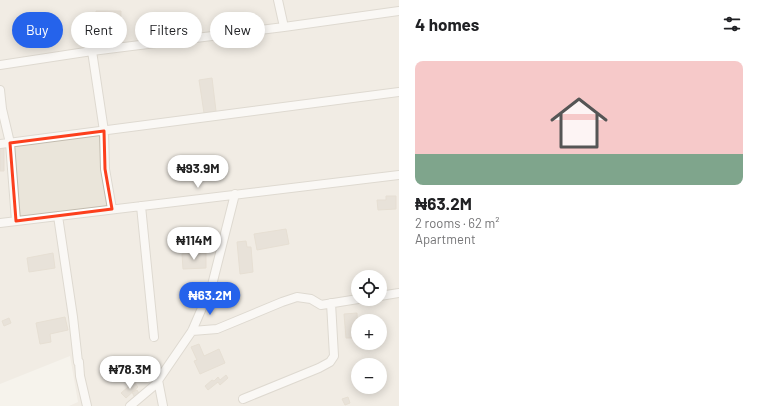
<!DOCTYPE html>
<meta charset="utf-8">
<style>
body{margin:0;font-family:Barlow,sans-serif;background:#f6f6f6;color:#202124;height:100vh;display:flex;flex-direction:column;font-size:15px;white-space:nowrap}
*{box-sizing:border-box;margin:0}
p{font-size:13px;color:#757577}
.icon{flex:none;width:22px;height:22px;fill:none;stroke:currentColor;stroke-width:2;stroke-linecap:round;stroke-linejoin:round}
.map{position:relative;flex:1;overflow:hidden}
.side{display:flex;flex-direction:column;background:#fff;width:360px}
.side>*{flex:none}
.guide{position:absolute;left:12px;top:12px;width:327px;height:36px;display:flex;gap:8px}
.buttons{position:absolute;left:351px;top:270px;display:grid;gap:8px}
.buttons a{display:grid;place-items:center;width:36px;height:36px;border-radius:50%;background:#fff;box-shadow:0 2px 10px #0003;font-size:20px}
.price{position:absolute;translate:-50% -34px;padding:0 9px;border-radius:14px;background:#fff;color:#222;font-size:13px;line-height:26px;filter:drop-shadow(0 1px 2px #0008)}
.price::after{content:'';position:absolute;left:50%;top:24px;width:12px;height:9px;margin-left:-6px;background:inherit;clip-path:polygon(0 0,100% 0,50% 100%)}
.price.active{background:#2563eb;color:#fff}
ul{padding:0;list-style:none}
li{display:grid;align-content:center;gap:8px;height:212px;padding:0 16px}
li span{display:grid;place-items:center;height:124px;border-radius:8px;color:#555}
li>.icon{margin-inline-start:auto}
span .icon{width:72px;height:72px;fill:#fffc;stroke-width:1}
li b{font-size:17px}
h2{display:flex;justify-content:space-between;align-items:center;height:48px;padding:0 16px;font-size:17px}
.pill{padding:0 14px;border-radius:18px;background:#fff;box-shadow:0 2px 10px #0003;font-size:14px;line-height:36px}
.pill.active{background:#2563eb;color:#fff}
main{display:flex;flex:1;min-height:0}
.map>svg:first-child{display:block}
.residential{fill:#eae5da;fill-rule:evenodd}
.building{fill:#d8cfc1;stroke:#d3c7b4}
.lines{fill:none;stroke-linecap:round;stroke-linejoin:round}
.minor-casing{stroke:#c2bbae;stroke-width:10}
.minor{stroke:#fff;stroke-width:8}
.marked{fill:none;stroke:#fc3f1d;stroke-width:3;stroke-linejoin:round}
</style>
<main>
<div class="map">
<svg width="399" height="406" viewBox="0 0 399 406">
<rect width="100%" height="100%" fill="#f6f3ec"/>
<path class="residential" d="M0,0H399V406H69L78,402L70,356L0,384ZM358,277H380V299H358ZM358,321H380V343H358ZM358,365H380V387H358Z"/>
<path class="building" d="M96,11H121L120,43H109L110,20H104L103,45H95Z
M212,78L216,111L204,113L199,80Z
M0,146H4V171H0Z
M386,196H396V209L378,210L377,200H386Z
M286,229L289,244L257,250L254,234Z
M246,241L247,247H251L253,272L240,274L237,242Z
M53,253L55,268L29,272L27,258Z
M206,253V268L183,269L182,254Z
M357,313L358,338H346L344,314Z
M65,317L68,330L50,334L51,342L40,344L36,323Z
M9,318L11,323L4,326L2,321Z
M199,344L204,356L219,349L225,363L200,374L194,361L197,360L191,347Z
M226,375L228,378L220,385L218,382L208,390L205,386L212,380L214,381L218,377L220,380Z
M134,382L138,387L126,398L121,393Z
M137,390L140,395L135,398L132,392Z
M348,397L350,403L345,405L342,399Z"/>
<g class="lines">
<g class="minor-casing">
<path id="minor" d="M278,0L284,27
M92,51L104,131L105,169L112,209
M0,65L92,51L284,27L399,11
M0,90L2,109L10,143L16,221
M0,144L399,92
M141,206L154,337
M58,216L73,317L78,362H79L80,376L87,406
M0,223L399,175
M380,296L399,293
M192,331L217,329L282,302L297,297L311,299L321,305L358,299
M158,380L163,406
M243,399L319,368L330,362L334,356L331,303
M130,406L155,385L192,331L212,285L235,194"/>
</g>
<use href="#minor" class="minor"/>
</g>
<path d="M0 0H399V406H0ZM104,131L105,169L112,209L16,221L10,143Z" fill="#f6f3ec" fill-opacity=".55" fill-rule="evenodd"/>
<path class="marked" d="M104,131L105,169L112,209L16,221L10,143Z"/>
</svg>
<div class="buttons">
<a><svg class="icon" aria-label="locate" viewBox="0 0 24 24"><circle cx="12" cy="12" r="6"/><path d="M12 2v4M12 18v4M2 12h4M18 12h4"/></svg></a>
<a>+</a>
<a>−</a>
</div>
<b class="price" style="left:198px;top:189px">₦93.9M</b>
<b class="price" style="left:194px;top:261px">₦114M</b>
<b class="price active" style="left:210px;top:316px">₦63.2M</b>
<b class="price" style="left:130px;top:390px">₦78.3M</b>
<div class="guide">
<a class="pill active">Buy</a>
<a class="pill">Rent</a>
<a class="pill">Filters</a>
<a class="pill">New</a>
</div>
</div>
<section class="side">
<h2>4 homes<svg class="icon" aria-label="filters" viewBox="0 0 24 24"><path d="M4 7h16M4 17h16"/><circle cx="9" cy="7" r="2"/><circle cx="15" cy="17" r="2"/></svg></h2>
<ul>
<li><span style="background:linear-gradient(#f6c9c9 75%,#7fa58c 0)"><svg class="icon" aria-label="home" viewBox="0 0 24 24"><path d="M3 11l9-7 9 7M6 9v11h12V9"/></svg></span><div><b>₦63.2M</b><p>2 rooms · 62 m²</p><p>Apartment</p></div></li>
</ul>
</section>
</main>
